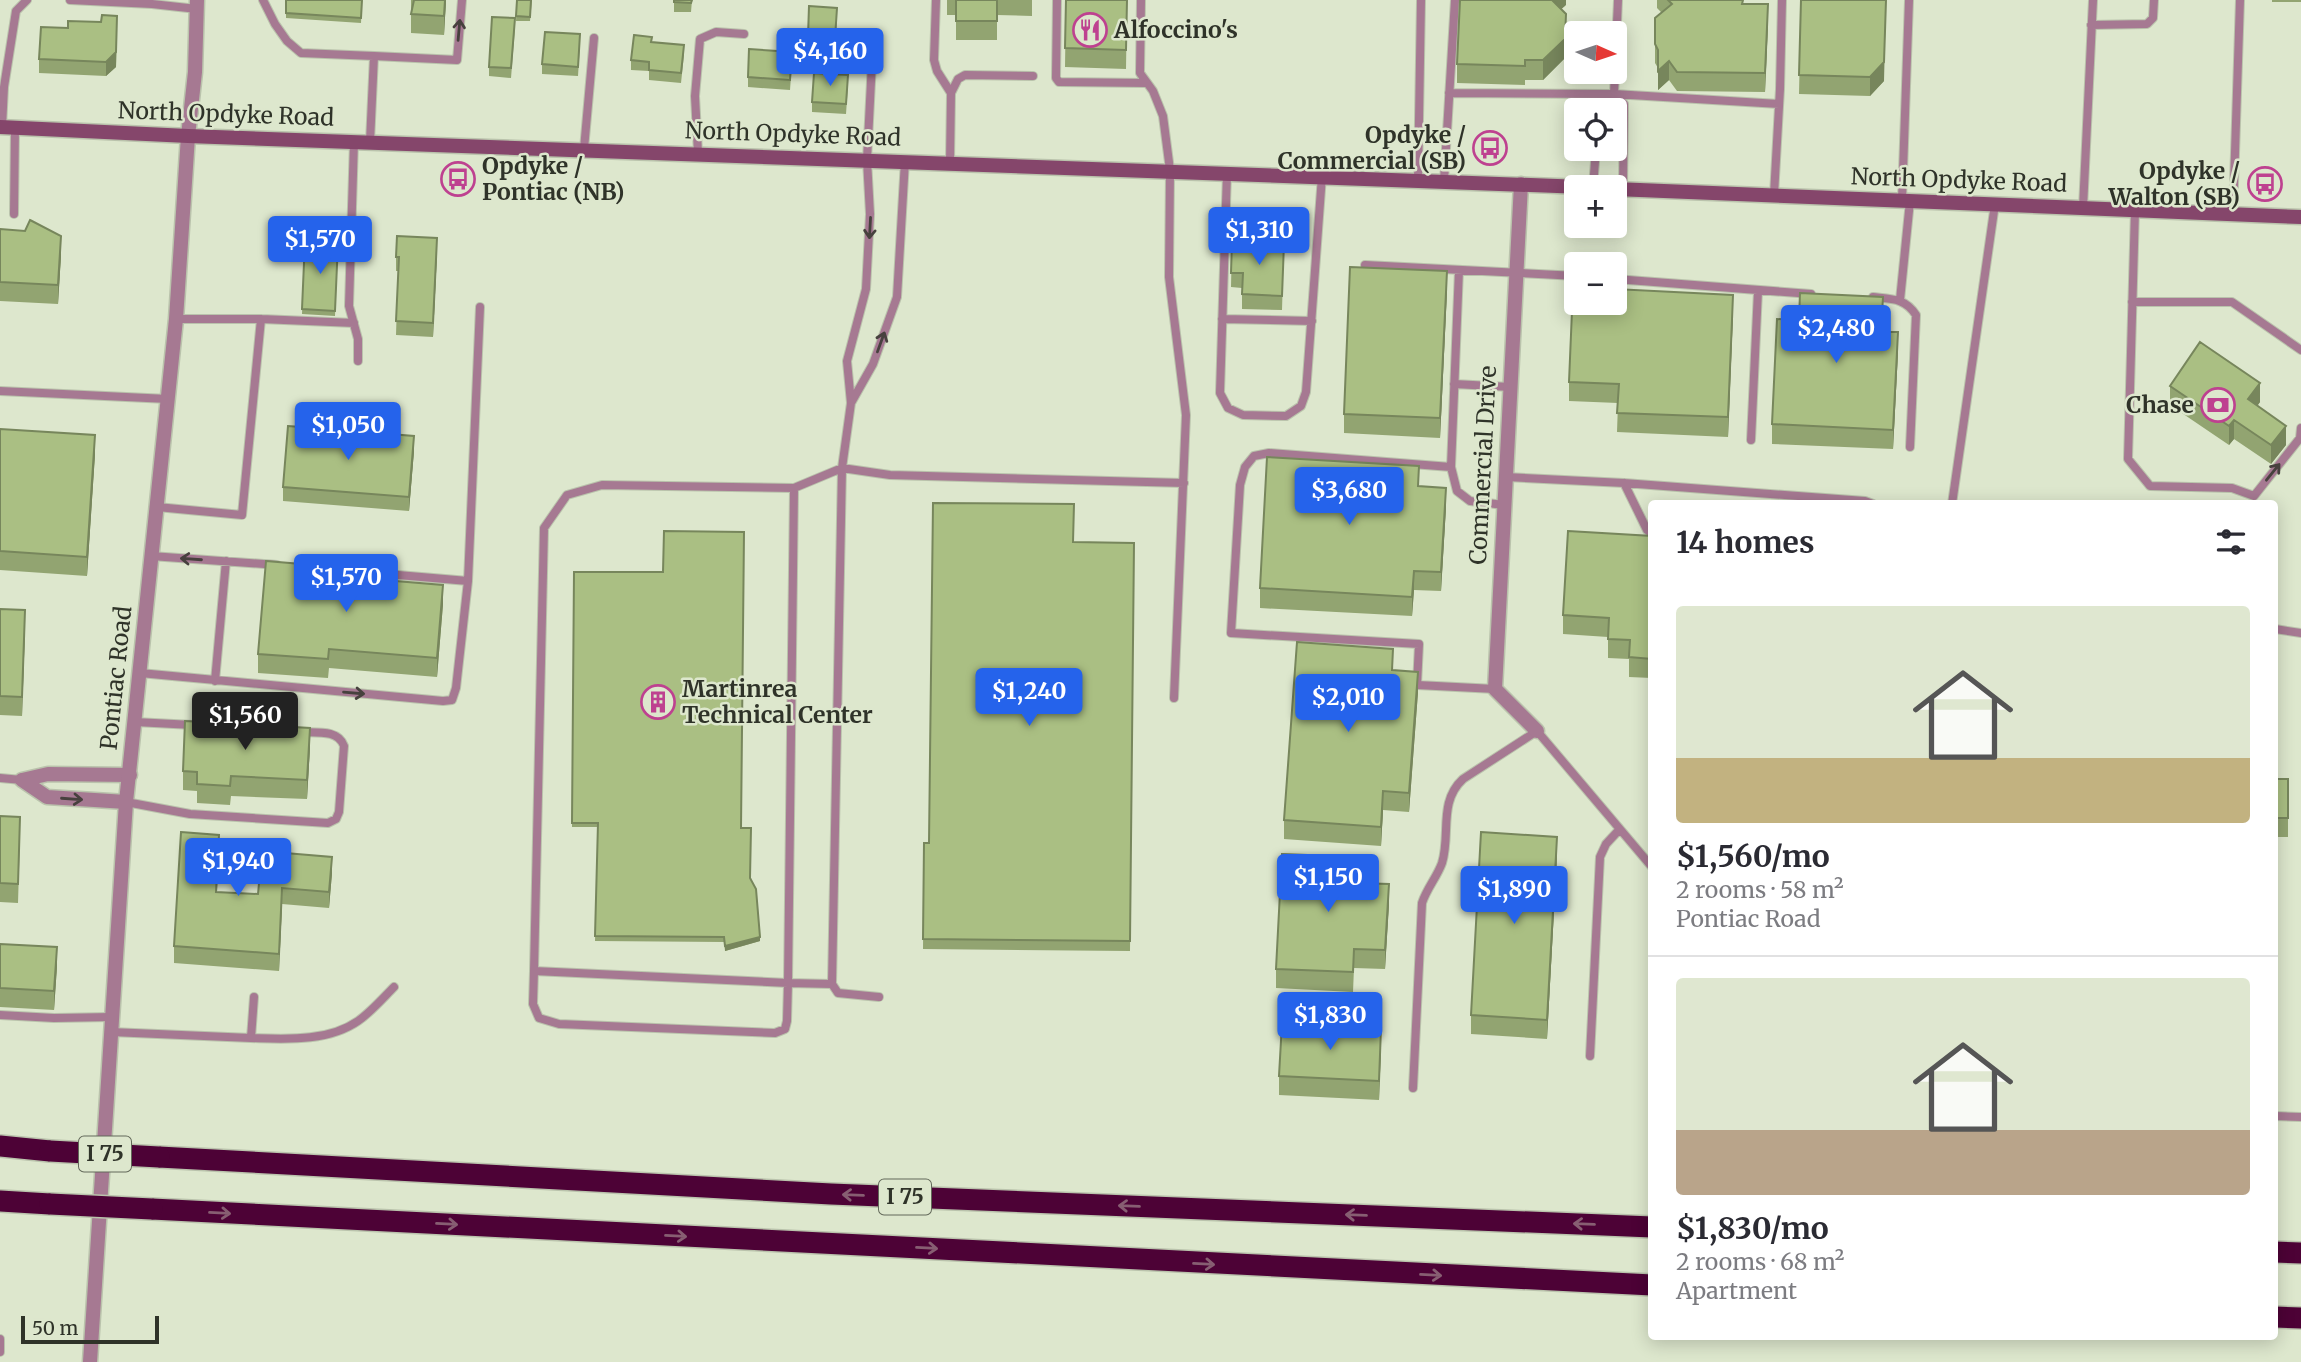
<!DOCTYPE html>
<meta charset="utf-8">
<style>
body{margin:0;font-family:Merriweather,serif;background:#f7f7f7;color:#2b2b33;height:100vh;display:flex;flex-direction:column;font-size:26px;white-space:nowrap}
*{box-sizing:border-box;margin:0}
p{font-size:23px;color:#7c7c81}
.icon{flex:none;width:38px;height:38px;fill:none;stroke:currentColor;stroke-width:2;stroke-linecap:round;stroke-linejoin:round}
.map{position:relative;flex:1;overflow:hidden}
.sheet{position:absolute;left:1648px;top:500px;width:630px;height:840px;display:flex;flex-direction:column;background:#fff;border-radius:7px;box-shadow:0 4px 18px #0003}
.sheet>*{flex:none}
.needle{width:46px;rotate:93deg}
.buttons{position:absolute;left:1564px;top:21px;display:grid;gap:14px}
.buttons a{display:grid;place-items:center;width:63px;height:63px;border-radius:7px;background:#fff;box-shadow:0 4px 18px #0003;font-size:35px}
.scale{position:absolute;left:21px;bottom:18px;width:138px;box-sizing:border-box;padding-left:7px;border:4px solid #2f3329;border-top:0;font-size:19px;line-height:24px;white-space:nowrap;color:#2f3329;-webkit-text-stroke:5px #dde7cd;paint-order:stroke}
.price{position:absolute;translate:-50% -60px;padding:0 16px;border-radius:7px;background:#2563eb;color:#fff;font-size:23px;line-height:46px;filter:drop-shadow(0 2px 4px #0008)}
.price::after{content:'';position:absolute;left:50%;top:42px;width:21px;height:16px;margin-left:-10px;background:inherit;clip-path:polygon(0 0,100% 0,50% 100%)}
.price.current{background:#222;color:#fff}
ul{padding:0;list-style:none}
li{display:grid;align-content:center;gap:14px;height:371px;padding:0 28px}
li+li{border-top:2px solid #e1e1e2}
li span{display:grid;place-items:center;height:217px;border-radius:7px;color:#555}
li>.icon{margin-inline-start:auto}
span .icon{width:126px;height:126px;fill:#fffc;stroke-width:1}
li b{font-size:30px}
h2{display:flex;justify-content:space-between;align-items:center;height:84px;padding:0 28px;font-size:30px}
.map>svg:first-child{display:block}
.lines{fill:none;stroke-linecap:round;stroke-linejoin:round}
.service-casing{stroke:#bac3ac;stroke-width:10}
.minor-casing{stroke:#bac3ac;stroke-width:17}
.tertiary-casing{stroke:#bac3ac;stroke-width:17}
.secondary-casing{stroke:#bac3ac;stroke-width:17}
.motorway-casing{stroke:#bac3ac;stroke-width:24}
.service{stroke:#a67992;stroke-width:8}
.minor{stroke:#a67992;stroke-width:14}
.tertiary{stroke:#a67992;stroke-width:14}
.secondary{stroke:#85466b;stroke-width:14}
.motorway{stroke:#4d0236;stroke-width:21}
.motorway-bridge-casing{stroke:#bac3ac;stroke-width:24;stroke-linecap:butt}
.motorway-bridge{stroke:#4d0236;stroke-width:21}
.wall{fill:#92a471}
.shaded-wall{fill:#77865c}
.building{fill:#aabf83;stroke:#77865c;stroke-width:2}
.oneway{stroke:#47413e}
.oneway2{stroke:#875e72}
.labels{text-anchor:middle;stroke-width:5;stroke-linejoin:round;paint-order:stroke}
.shield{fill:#dde7cd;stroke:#63695a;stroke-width:2}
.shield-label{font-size:21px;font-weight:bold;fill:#2f3329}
.poi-label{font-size:23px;font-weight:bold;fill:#2f3329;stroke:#dde7cd;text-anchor:start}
.street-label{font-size:23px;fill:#2f3329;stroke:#dde7cd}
</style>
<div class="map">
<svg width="2301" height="1362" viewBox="0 0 2301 1362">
<rect width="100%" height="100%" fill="#dde7cd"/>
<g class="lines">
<g class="service-casing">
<path id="service" d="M70,0L152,4L197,9
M263,0L275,24L287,41L301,53L374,56L370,142
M936,0L934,60L937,71L951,93L950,163
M1057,0L1056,78L1059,82L1147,83
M1141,0L1140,73L1153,91L1163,116L1170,170L1169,277L1186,415L1174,698
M2091,25L2147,24L2153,18L2154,0
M873,42L867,160L870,214L866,289L847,361L851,403L842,468L832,984L838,993L879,997
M374,56L457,60L462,0
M1615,70L1618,0
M1615,72L1614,94L1624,104L1623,189
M951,93L958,79L965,75L1033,76
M1449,93L1614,94L1779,104
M1599,110V106L1614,94
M2,127L4,87L16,11L27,0
M354,141L349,306L358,339V361
M584,149L594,38
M698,153L695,96L700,39L716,32L744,34
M1227,173L1220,393L1228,408L1243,415L1286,416L1301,406L1306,392L1322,176
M1418,180L1421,0
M1444,181L1455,0
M1593,187L1596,149
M1774,195L1780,89L1782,0
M1902,200L1909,0
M2083,208L2093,0
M2135,210L2128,459L2150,486L2232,488L2254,496L2300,438L2301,428
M14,214L15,127
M2233,214L2240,0
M1365,265L1577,276
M1459,270L1451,467L1457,491L1470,501L1504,505
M1615,279L1811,294
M1873,297C1892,299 1905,298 1916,315L1910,447
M1900,300L1910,201
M2132,302H2232L2301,350
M176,319H261L354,323
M1222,319L1312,321
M1454,384L1510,387
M0,391L168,399
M851,403L873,364L897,297L905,161
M1751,440L1758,291
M1451,467L1269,453L1254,456L1245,467L1240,485L1231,633L1419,644L1417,685L1495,689
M1506,477L1624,483L1865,501L1873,504
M1624,483L1647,530L1652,534
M1952,504L1995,204
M157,507L242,515L261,319
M151,556L277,565
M468,581L480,307
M2275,629L2301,633
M140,673L443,701L452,700L456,688L468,581L328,569
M215,681L226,561
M135,722L193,725
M0,778L22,780
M126,802L190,814L328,823L336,819L339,812L344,746C338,729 316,733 300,732
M534,971L533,1004L539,1018L559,1024L775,1033L785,1029L787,1021L788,983L534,971L544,528L567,495L602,485L794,488
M832,984L788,983L794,488L842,468L890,475L1184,483
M0,1015L54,1018L112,1017
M111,1032L251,1038L254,997
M251,1038C286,1039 328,1042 358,1021C371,1012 383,998 394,987
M1590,1056L1600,857L1606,844L1619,830
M1413,1088L1422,903C1427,888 1437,877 1442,863C1451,834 1438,802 1463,779L1537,731L1652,867
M2275,1116L2301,1117
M0,1339V1352"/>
</g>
<g class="minor-casing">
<path id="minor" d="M1521,184L1495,689L1537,731
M22,780L47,797L126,802
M22,780L48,774L130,775"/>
</g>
<g class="tertiary-casing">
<path id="tertiary" d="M90,1362L126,802L176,319L188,136L195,72L197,0"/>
</g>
<g class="secondary-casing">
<path id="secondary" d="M0,127L188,136L1584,187
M1615,189L2301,217"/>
</g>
<g class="motorway-casing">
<path id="motorway" d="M0,1146L50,1151
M159,1157L831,1194L1652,1227
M0,1201L50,1204
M152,1209L1652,1285
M2275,1252L2301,1253
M2275,1317L2301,1318"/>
</g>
<use href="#service" class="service"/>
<use href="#minor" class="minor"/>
<use href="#tertiary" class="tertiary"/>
<use href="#secondary" class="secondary"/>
<use href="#motorway" class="motorway"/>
<g class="motorway-bridge-casing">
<path id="motorway-bridge" d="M50,1151L159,1157
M50,1204L152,1209"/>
</g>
<use href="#motorway-bridge" class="motorway-bridge"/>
</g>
<path class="wall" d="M286,0H362L361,23L286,18Z
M411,0H446L444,35L411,33Z
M517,0H532L530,21H516Z
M674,0H692L691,12H674Z
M947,0H1032V16L997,15V40H956V15H947Z
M1066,0H1127L1126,69L1065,67Z
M1657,0H1743V4L1768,23L1765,92L1677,91L1669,80L1658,90V68L1655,63V18L1662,13L1657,8Z
M1801,0L1884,81L1870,96L1799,94Z
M2272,0H2301V2H2272Z
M1566,5L1561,9L1566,33L1565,58L1543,80H1525V85L1457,83V64Z
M837,18L835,48L808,46V36Z
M515,28L511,78L489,76V67Z
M117,31L116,67L106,76L39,73V59Z
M652,42L684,55L681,83L649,80V71L631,70V60Z
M580,44L578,76L542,74V64Z
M792,62L790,90L748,87V77Z
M848,85L846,114L812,112V102Z
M0,229L61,255L58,304L0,301Z
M305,240L338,242L335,316L302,314Z
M1232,241L1284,243L1282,310L1242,309V288L1231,287Z
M437,253L433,337L396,335L398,271H396V257Z
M1447,290L1440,438L1344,433V414Z
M1733,314L1728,437L1617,432L1618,403L1569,401V382Z
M1883,316L1882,332L1898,352L1893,449L1772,444V424L1799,320Z
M2170,386L2260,402L2257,406L2286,445L2271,464L2234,439L2229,445L2170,405Z
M0,429L95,454L87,576L0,570Z
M414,451L409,511L283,501V487Z
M1419,486L1446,507L1441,591L1414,590L1412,616L1260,608V588Z
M1652,536V678L1629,677V659L1608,658V637L1563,634V615Z
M1073,542L1134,543L1130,951L923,949L924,843H929Z
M574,572L741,828L751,878L760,941L725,951L724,942L595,941L598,827H572Z
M337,576L443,604L437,677L329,668L328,678L258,673V654Z
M0,609L25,629L22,716L0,715Z
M1393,670L1418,692L1409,812L1383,810L1381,846L1284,839V820Z
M310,747L307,799L231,796L230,805L197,803V791L183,790V771Z
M2275,779H2288V837H2275Z
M0,816L20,836L18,903L0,902Z
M219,851L217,892L258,894L332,873L329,908L282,904L279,971L174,963V946Z
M1557,856L1547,1039L1471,1034V1015Z
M1358,883L1389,904L1385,969L1354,968L1353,992L1276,988V969Z
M0,944L57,966L54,1010L0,1007Z
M1381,1047L1379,1100L1279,1095V1076Z"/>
<path class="shaded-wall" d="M445,0H446L444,35V16Z
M1551,0H1566V5L1551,18Z
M1886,0L1884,81L1870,96V77Z
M1768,4V23L1765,92V73Z
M1566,14L1565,58L1543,80V60Z
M117,16L116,67L106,76V62Z
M1669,61V80L1658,90V71Z
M61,236V255L58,304V285Z
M437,238V253L433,337V323Z
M1447,271V290L1440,438V418Z
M1733,295V314L1728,437V417Z
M1898,332V352L1893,449V430Z
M2260,383V402L2248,419V399Z
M2234,420V439L2229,445V426Z
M2286,426V445L2271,464V445Z
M95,435V454L87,576V557Z
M414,436V451L409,511V497Z
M1446,488V507L1441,591V572Z
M1414,571V590L1412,616V597Z
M443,585V604L437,677V658Z
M25,610V629L22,716V697Z
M1418,672V692L1409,812V793Z
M310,728V747L307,799V780Z
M1383,791V810L1381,846V827Z
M1557,837V856L1547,1039V1020Z
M332,857V873L329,908V892Z
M1389,884V904L1385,969V950Z
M282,888V904L279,971V954Z
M760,937V941L725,951V946Z
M57,947V966L54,1010V991Z
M1381,1028V1047L1379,1100V1081Z"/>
<path class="building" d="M286,0H362L361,18L286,13Z
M414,0H445L444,16L411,14Z
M517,0H531L530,17L516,16Z
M674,0H692L691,3L674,2Z
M956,0H997V21H956Z
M1066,0H1127L1126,50L1065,48Z
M1460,0H1552L1566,14L1565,39L1543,60H1525V66L1457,64Z
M1668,0H1743L1742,4H1768L1765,73L1677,72L1669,61L1658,71V50L1655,44V18L1672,4Z
M1801,0H1886L1884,62L1870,77L1799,75Z
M809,6L837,8L835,38L808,36Z
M102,15L117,16L116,52L106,62L39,59L41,27L68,28V21L101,22Z
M492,17L515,18L511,68L489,67Z
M545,32L580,34L578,67L542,64Z
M634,35L652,37L651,42L684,45L681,73L649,70V62L631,60Z
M749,49L792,52L790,80L748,77Z
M814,73L848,75L846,104L812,102Z
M30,220L61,236L58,285L0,282V229L25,231Z
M397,236L437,238L433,323L396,321L399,257H396Z
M305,240L338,242L335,311L302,309Z
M1232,241L1284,243L1282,296L1242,294L1243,273H1231Z
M1350,267L1447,271L1440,418L1344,414Z
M1573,287L1577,288V303H1615V289L1733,295L1728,417L1617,413L1619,384L1569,382Z
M1800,293L1883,297L1881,332H1898L1893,430L1772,424L1777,319L1799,320Z
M2200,342L2260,383L2248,399L2286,426L2271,445L2234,420L2229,426L2170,386Z
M288,426L414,436L409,497L283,487Z
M0,429L95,435L87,557L0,551Z
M1267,457L1419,466L1418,486L1446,488L1441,572L1414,571L1412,597L1260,588Z
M933,503L1074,504L1073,542L1134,543L1130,941L923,939L924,843H929Z
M664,531L744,532L741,828H751L750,878L756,889L760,937L725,946L724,937L595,936L598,823H572L574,572H663Z
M1568,531L1652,536V659L1629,657L1630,640L1608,639L1609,618L1563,615Z
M266,561L337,567L336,576L443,585L437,658L329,649L328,659L258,654Z
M0,609L25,610L22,697L0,696Z
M1297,642L1393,649L1392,670L1418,672L1409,793L1383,791L1381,827L1284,820Z
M185,721L310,728L307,780L231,776L230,786L197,784V772L183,771Z
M2275,779H2288V818H2275Z
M0,816L20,817L18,884L0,883Z
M181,832L219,835L216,892L258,894L262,851L332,857L329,892L282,888L279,954L174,946Z
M1481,832L1557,837L1547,1020L1471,1015Z
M1282,854L1358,857L1357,883L1389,884L1385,950L1354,949L1353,972L1276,969Z
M0,944L57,947L54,991L0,988Z
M1282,1023L1381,1028L1379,1081L1279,1076Z"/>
<defs><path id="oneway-shaft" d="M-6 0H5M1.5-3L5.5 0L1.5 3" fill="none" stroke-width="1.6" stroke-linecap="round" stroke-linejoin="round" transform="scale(1.75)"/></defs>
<g class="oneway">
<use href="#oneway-shaft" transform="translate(459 30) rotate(-85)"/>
<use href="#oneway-shaft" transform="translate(870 228) rotate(93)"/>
<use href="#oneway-shaft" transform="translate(881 342) rotate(-70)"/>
<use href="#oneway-shaft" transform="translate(2273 472) rotate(-51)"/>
<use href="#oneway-shaft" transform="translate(191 559) rotate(-176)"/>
<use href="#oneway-shaft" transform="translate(354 693) rotate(5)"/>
<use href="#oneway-shaft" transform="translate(72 799) rotate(4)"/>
</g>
<g class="oneway2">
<use href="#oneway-shaft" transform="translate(853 1195) rotate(-178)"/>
<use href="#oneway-shaft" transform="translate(1129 1206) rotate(-178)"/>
<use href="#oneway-shaft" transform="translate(220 1213) rotate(3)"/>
<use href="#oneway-shaft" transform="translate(1356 1215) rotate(-178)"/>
<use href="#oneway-shaft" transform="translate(447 1224) rotate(3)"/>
<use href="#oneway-shaft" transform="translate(1584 1224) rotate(-178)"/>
<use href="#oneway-shaft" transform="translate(676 1236) rotate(3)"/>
<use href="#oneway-shaft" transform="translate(927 1248) rotate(3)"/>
<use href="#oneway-shaft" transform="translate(1204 1264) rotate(3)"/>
<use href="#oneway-shaft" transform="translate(1431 1275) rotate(3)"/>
</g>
<defs>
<g id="restaurant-ring" transform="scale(1.75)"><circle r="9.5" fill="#dde7cd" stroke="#be4190" stroke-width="1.5"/><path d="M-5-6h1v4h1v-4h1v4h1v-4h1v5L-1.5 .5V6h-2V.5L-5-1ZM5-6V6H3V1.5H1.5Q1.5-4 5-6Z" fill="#be4190"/></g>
<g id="bus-ring" transform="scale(1.75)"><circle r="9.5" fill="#dde7cd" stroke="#be4190" stroke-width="1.5"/><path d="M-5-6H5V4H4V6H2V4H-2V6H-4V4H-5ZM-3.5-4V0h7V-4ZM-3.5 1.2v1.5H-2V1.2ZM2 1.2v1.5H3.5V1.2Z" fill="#be4190"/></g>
<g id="bank-ring" transform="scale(1.75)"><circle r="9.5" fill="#dde7cd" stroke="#be4190" stroke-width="1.5"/><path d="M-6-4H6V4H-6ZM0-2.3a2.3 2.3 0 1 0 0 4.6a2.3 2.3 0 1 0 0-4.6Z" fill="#be4190"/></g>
<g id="building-ring" transform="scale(1.75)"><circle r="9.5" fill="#dde7cd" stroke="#be4190" stroke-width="1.5"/><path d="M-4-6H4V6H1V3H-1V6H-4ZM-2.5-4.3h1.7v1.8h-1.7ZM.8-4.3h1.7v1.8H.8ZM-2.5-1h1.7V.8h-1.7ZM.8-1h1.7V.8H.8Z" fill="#be4190"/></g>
</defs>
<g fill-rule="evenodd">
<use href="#restaurant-ring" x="1090" y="30"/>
<use href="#bus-ring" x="1490" y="148"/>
<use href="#bus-ring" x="458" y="179"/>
<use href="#bus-ring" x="2265" y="184"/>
<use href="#bank-ring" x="2218" y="405"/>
<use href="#building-ring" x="658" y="702"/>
</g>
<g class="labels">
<g class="shield">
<rect x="79" y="1136.5" width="52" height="35" rx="5"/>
<rect x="879" y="1179.5" width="52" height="35" rx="5"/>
</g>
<g class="shield-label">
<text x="105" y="1161">I 75</text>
<text x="905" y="1204">I 75</text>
</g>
<g class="poi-label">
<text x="1114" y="38">Alfoccino's</text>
<text x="1466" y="143" text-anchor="end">Opdyke /<tspan x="1466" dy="26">Commercial (SB)</tspan></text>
<text x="482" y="174">Opdyke /<tspan x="482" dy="26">Pontiac (NB)</tspan></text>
<text x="2240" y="179" text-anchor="end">Opdyke /<tspan x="2240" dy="26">Walton (SB)</tspan></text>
<text x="2194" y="413" text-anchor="end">Chase</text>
<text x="682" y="697">Martinrea<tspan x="682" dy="26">Technical Center</tspan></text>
</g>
<g class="street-label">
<text transform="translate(226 114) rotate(2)" y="8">North Opdyke Road</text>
<text transform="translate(793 134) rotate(2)" y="8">North Opdyke Road</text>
<text transform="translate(1959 180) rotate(2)" y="8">North Opdyke Road</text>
<text transform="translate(1483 465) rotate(-87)" y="8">Commercial Drive</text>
<text transform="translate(116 678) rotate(-84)" y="8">Pontiac Road</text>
</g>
</g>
</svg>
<div class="buttons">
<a><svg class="needle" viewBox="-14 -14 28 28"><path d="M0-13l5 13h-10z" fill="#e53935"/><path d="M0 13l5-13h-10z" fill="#7c7c81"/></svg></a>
<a><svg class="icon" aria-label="locate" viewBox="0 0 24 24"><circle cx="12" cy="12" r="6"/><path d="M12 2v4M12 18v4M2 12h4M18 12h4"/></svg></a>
<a>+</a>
<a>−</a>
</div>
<div class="scale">50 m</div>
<b class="price" style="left:830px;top:88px">$4,160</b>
<b class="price" style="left:1259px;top:267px">$1,310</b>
<b class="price" style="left:320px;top:276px">$1,570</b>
<b class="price" style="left:1836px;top:365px">$2,480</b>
<b class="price" style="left:348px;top:462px">$1,050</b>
<b class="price" style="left:1349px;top:527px">$3,680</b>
<b class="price" style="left:346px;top:614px">$1,570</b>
<b class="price" style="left:1029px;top:728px">$1,240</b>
<b class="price" style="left:1348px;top:734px">$2,010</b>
<b class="price current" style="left:245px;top:752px">$1,560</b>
<b class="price" style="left:238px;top:898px">$1,940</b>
<b class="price" style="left:1328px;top:914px">$1,150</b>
<b class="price" style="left:1514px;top:926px">$1,890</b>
<b class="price" style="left:1330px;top:1052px">$1,830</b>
<section class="sheet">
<h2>14 homes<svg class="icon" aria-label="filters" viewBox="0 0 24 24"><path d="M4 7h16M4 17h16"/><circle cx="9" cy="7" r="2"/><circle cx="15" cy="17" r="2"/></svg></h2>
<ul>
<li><span style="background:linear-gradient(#dfe7d0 70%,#c2b280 0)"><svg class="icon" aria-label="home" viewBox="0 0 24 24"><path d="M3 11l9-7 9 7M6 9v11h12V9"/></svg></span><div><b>$1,560/mo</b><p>2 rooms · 58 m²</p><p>Pontiac Road</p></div></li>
<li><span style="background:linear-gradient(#dfe7d0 70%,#b9a48a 0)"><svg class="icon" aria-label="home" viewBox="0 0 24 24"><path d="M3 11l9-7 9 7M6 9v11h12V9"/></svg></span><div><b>$1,830/mo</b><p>2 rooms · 68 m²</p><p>Apartment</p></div></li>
</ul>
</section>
</div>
